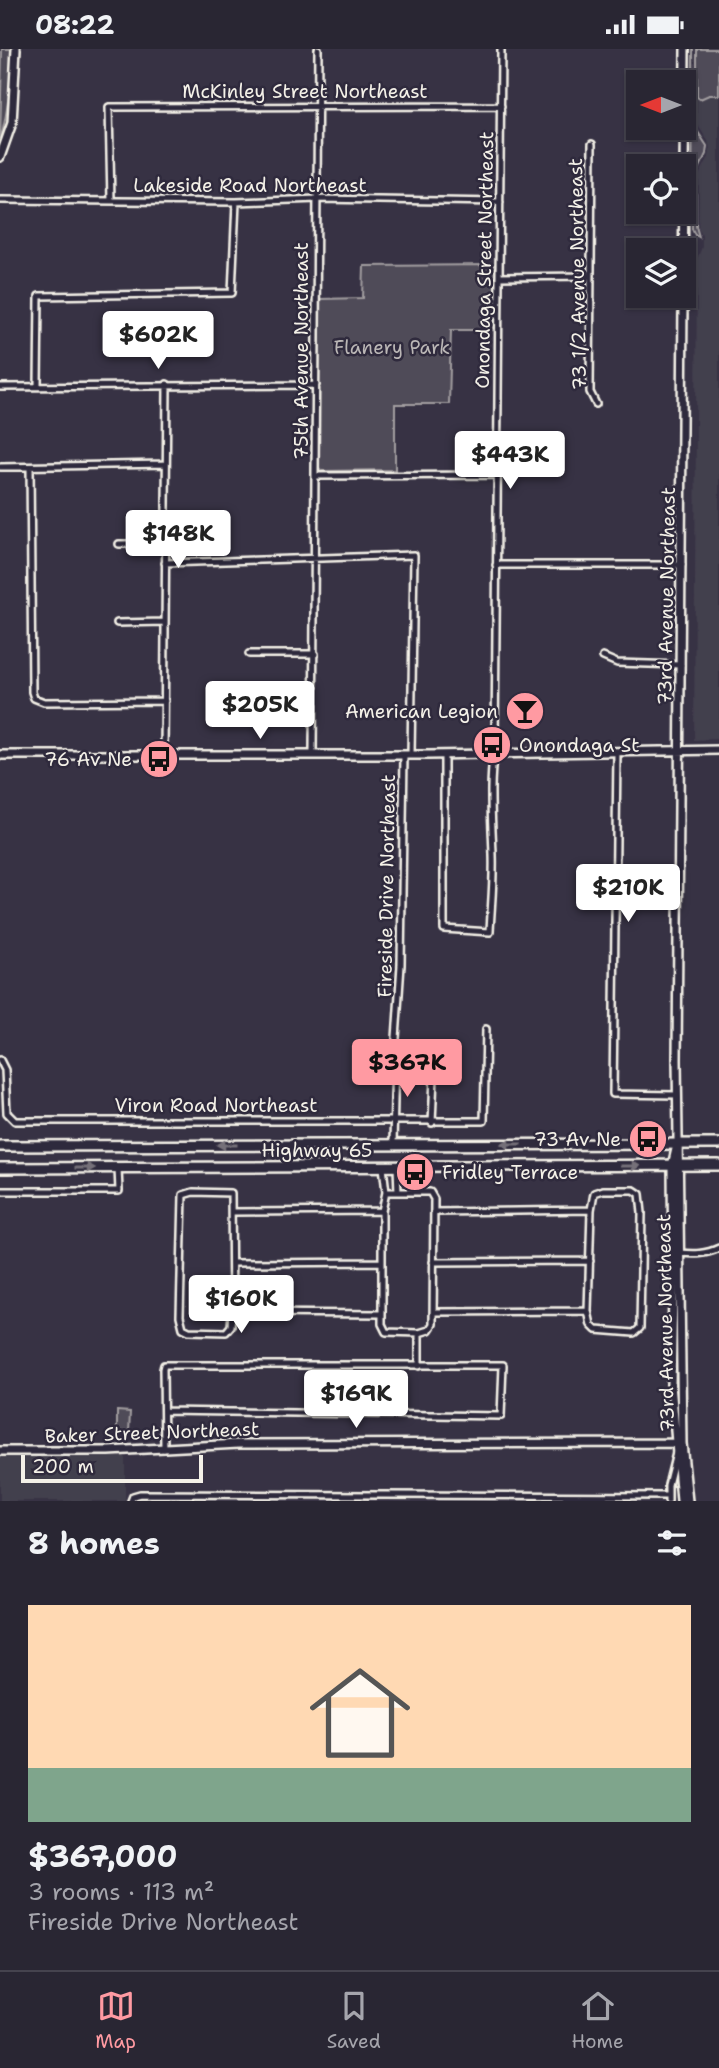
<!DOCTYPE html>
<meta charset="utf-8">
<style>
body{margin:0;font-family:"Shantell Sans",sans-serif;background:#35323f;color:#f1f3f6;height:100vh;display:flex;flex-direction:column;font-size:26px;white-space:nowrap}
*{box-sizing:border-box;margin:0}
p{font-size:23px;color:#a5a5ac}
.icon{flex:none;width:38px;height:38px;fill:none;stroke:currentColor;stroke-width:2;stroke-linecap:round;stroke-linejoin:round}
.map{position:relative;height:1452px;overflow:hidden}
.sheet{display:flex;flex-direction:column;background:#292633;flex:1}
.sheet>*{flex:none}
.needle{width:46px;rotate:270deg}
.buttons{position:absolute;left:626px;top:21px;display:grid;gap:14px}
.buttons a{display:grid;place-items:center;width:70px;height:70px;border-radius:0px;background:#292633;box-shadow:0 2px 5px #0004,0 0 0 2px #45434e;font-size:35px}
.scale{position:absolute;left:21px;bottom:18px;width:182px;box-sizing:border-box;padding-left:7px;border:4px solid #f4f1e8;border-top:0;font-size:19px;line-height:24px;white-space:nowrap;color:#f4f1e8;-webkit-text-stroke:5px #2f2a3d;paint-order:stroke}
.price{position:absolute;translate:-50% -60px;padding:0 16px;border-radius:7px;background:#fff;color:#222;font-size:23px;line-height:46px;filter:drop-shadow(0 2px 4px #0008)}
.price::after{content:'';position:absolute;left:50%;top:42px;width:21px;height:16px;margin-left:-10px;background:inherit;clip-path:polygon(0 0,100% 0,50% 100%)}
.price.on{background:#ff9aa2;color:#111}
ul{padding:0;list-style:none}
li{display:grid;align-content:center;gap:14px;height:371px;padding:0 28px}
li span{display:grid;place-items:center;height:217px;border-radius:0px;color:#555}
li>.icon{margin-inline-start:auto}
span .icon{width:126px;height:126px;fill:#fffc;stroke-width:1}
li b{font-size:30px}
h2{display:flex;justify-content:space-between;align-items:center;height:84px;padding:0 28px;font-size:30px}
.status{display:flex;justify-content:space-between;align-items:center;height:49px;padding:0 35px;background:#292633;direction:ltr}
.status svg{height:19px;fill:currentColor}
.menu{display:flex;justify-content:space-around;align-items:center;height:98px;border-top:2px solid #45434e;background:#292633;font-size:19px;color:#a5a5ac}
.menu a{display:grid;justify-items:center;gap:4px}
.menu .on{color:#ff9aa2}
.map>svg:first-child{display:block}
.built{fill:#433f4e}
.green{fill:#504b59;stroke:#a29ea0;stroke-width:2}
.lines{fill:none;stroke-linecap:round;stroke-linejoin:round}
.minor-casing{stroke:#f4f1e8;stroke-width:10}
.tertiary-casing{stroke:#f4f1e8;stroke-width:12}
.trunk-casing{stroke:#f4f1e8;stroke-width:14}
.minor{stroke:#2f2a3d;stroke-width:5}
.tertiary{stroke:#2f2a3d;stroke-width:7}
.trunk{stroke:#2f2a3d;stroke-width:9}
.oneway{fill:#747079}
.labels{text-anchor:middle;stroke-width:5;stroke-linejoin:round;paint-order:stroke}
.street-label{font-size:19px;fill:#f4f1e8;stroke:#2f2a3d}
.park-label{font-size:19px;fill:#bbb7b6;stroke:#2f2a3d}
.poi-label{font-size:19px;fill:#f4f1e8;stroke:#2f2a3d;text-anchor:end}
</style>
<div class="status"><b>08:22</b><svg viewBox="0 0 49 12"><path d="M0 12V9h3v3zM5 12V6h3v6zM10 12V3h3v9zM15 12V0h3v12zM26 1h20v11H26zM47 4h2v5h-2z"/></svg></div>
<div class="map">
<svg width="719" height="1452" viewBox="0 0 719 1452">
<rect width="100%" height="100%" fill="#373244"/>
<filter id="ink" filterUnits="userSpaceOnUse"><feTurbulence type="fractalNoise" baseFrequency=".0143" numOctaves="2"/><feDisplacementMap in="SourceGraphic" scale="14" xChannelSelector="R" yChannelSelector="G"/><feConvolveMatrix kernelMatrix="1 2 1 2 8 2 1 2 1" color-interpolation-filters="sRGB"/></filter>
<g filter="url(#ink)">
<path class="built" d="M709,46H719V690L694,691L697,210L702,198V187L698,178L699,126L709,108L710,101L708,92L697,75V48L700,50Z
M125,1407V1452H0V1408Z"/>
<path class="green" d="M2,0H11C11,32 9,61 0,92Z
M693,0L694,77L707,97L706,105L696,127V177L699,188L695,186L692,180Z
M697,0H719V46H709L700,50L697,48Z
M495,216V281H451L449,355H395V421L322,422L318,418L320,250L363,249L364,217Z
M117,1362L130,1363L129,1384H117Z"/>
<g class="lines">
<g class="minor-casing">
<path id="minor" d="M592,95L590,343L596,355
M0,151L236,153L318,150L500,153
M111,152L109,58L501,57
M499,228L591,227
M38,337L39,247L232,244L236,153
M0,338L316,336
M0,418L166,415
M30,418L32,643L34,649L44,653L165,652
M316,427L497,426
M119,495H166
M165,514L414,506L411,706
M496,516H682
M117,574L165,573
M249,605H315
M603,608L617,614L681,616
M617,704L613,1045L677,1046
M164,706L167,335
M313,706L318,0
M444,706V880L490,883C491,858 494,832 493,806C492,770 488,733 495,697L501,0
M0,1011L5,1021L7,1064L15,1072H484L486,980
M432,1074L435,1005
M393,1096L395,1004L401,916L404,706
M383,1118L386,1143
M397,1118L398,1143
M603,1141H634L640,1145L642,1164L640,1279L634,1284L596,1281L591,1276L588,1262L591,1161L594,1144Z
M0,1142H119L118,1119
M193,1143L231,1144L232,1264L231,1277L226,1283L189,1282L183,1279L180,1267L183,1146Z
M386,1143H430L434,1150L433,1275L429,1281L419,1284L386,1283L382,1275V1162Z
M233,1163L382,1162
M434,1163L591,1161
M678,1204C693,1205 705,1206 719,1199
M433,1213L590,1212
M232,1214L381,1213
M433,1263L588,1262
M232,1264L381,1265
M419,1284V1317
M164,1400L163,1320L164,1316H503L501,1367L164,1362
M131,1452L133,1447L140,1445L667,1447
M668,1452V1436L676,1404"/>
</g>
<g class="tertiary-casing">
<path id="tertiary" d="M685,0L677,1011L682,1394L688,1452
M0,108L12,74L16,0
M0,706H429L719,701
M676,1100L672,1117L673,1244L671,1335L681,1452
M0,1402H109L239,1395L682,1394"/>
</g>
<g class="trunk-casing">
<path id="trunk" d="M0,1097L719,1095
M0,1119L719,1116"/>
</g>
<use href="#minor" class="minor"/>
<use href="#tertiary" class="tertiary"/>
<use href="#trunk" class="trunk"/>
</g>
<defs><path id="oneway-solid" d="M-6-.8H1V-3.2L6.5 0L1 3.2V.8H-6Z" transform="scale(1.75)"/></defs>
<g class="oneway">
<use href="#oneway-solid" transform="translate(511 1095) rotate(180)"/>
<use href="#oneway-solid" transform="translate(227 1096) rotate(180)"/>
<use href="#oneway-solid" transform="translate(630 1117)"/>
<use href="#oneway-solid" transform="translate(85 1119)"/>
</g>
</g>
<defs>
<g id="bar-disc" transform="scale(2.0125)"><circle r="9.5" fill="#ff9aa2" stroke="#2f2a3d"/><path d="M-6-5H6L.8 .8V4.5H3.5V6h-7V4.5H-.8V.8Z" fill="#111"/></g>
<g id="bus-disc" transform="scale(2.0125)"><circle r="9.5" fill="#ff9aa2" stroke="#2f2a3d"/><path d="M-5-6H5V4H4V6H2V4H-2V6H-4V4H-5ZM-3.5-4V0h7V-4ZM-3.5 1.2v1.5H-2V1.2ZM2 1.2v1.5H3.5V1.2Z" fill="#111"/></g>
</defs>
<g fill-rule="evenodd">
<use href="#bar-disc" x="525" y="662"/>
<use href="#bus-disc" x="492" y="696"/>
<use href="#bus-disc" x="159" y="710"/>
<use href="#bus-disc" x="648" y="1090"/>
<use href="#bus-disc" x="415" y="1123"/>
</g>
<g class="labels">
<g class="street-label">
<text x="305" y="49">McKinley Street Northeast</text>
<text x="250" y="143">Lakeside Road Northeast</text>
<text transform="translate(484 211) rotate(-89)" y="7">Onondaga Street Northeast</text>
<text transform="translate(577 225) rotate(-91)" y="7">73 1/2 Avenue Northeast</text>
<text transform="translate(301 302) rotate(-90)" y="7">75th Avenue Northeast</text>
<text transform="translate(666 547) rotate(-89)" y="7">73rd Avenue Northeast</text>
<text transform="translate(386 837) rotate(-89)" y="7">Fireside Drive Northeast</text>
<text x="216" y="1063">Viron Road Northeast</text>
<text x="317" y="1108">Highway 65</text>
<text transform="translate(665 1274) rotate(-91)" y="7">73rd Avenue Northeast</text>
<text transform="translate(152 1383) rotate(-2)" y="7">Baker Street Northeast</text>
</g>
<g class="park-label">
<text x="392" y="305">Flanery Park</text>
</g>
<g class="poi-label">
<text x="498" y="669">American Legion</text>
<text x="519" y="703" text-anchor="start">Onondaga St</text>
<text x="132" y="717">76 Av Ne</text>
<text x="621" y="1097">73 Av Ne</text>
<text x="442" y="1130" text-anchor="start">Fridley Terrace</text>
</g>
</g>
</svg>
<div class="buttons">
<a><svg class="needle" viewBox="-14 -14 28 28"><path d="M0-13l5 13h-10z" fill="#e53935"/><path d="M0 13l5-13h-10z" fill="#a5a5ac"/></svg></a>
<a><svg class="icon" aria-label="locate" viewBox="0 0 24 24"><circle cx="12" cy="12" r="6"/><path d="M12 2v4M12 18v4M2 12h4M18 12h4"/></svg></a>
<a><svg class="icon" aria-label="layers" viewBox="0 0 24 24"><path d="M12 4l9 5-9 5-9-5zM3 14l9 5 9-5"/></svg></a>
</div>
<div class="scale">200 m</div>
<b class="price" style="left:158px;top:322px">$602K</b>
<b class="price" style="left:510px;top:442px">$443K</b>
<b class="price" style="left:178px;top:521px">$148K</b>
<b class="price" style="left:260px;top:692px">$205K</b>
<b class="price" style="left:628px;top:875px">$210K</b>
<b class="price on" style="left:407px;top:1050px">$367K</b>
<b class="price" style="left:241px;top:1286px">$160K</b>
<b class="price" style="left:356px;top:1381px">$169K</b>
</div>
<section class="sheet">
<h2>8 homes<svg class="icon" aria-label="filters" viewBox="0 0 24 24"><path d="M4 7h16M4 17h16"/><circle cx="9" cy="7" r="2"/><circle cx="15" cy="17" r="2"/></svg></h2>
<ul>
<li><span style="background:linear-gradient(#ffd9b3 75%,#7fa58c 0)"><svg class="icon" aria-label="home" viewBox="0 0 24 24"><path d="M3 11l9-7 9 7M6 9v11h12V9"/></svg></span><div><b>$367,000</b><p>3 rooms · 113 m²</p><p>Fireside Drive Northeast</p></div></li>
</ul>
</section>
<nav class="menu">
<a class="on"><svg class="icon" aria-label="map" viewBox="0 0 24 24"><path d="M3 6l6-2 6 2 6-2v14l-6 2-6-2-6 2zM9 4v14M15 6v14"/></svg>Map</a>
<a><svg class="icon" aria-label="saved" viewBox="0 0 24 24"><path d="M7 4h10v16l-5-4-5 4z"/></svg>Saved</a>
<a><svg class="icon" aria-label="home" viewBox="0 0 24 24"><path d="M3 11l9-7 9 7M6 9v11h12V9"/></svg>Home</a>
</nav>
